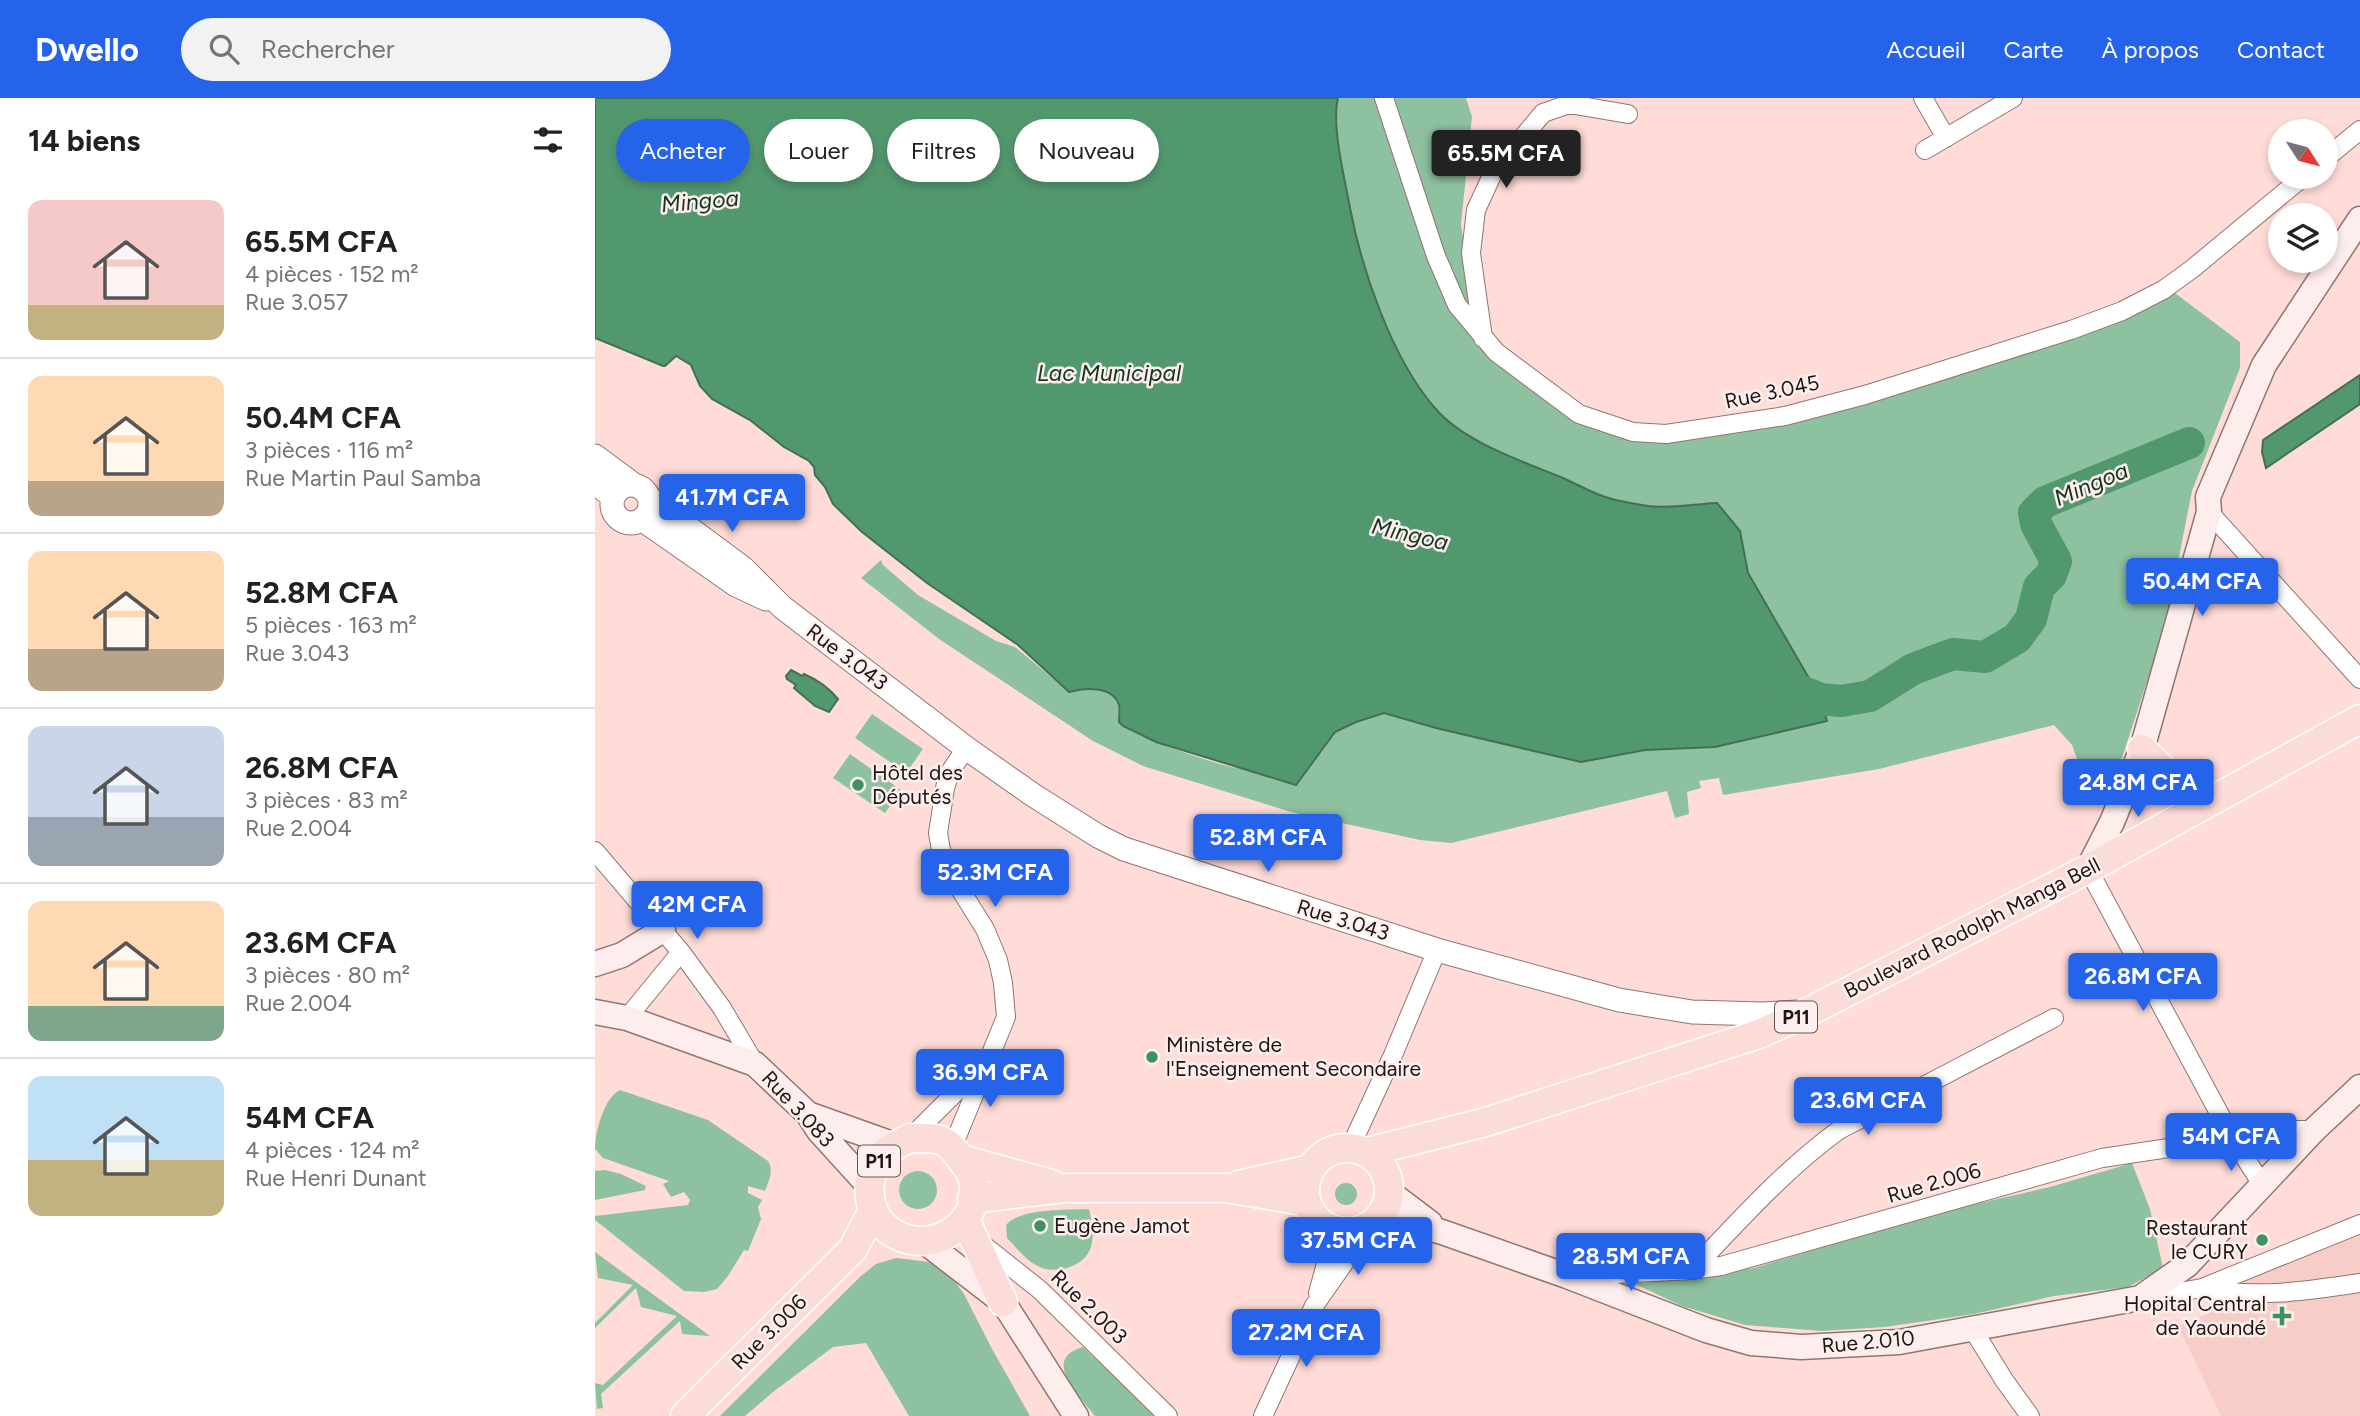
<!DOCTYPE html>
<html lang="fr">
<meta charset="utf-8">
<style>
body{margin:0;font-family:Figtree,sans-serif;background:#f2f2f2;color:#202124;height:100vh;display:flex;flex-direction:column;font-size:26px;white-space:nowrap}
*{box-sizing:border-box;margin:0}
p{font-size:23px;color:#757577}
.icon{flex:none;width:38px;height:38px;fill:none;stroke:currentColor;stroke-width:2;stroke-linecap:round;stroke-linejoin:round}
.map{position:relative;flex:1;overflow:hidden}
.details{display:flex;flex-direction:column;background:#fff;width:595px}
.details>*{flex:none}
.guide{position:absolute;left:21px;top:21px;width:665px;height:63px;display:flex;gap:14px}
.needle{width:46px;rotate:126deg}
.controls{position:absolute;left:1673px;top:21px;display:grid;gap:14px}
.controls a{display:grid;place-items:center;width:70px;height:70px;border-radius:50%;background:#fff;box-shadow:0 4px 10px #0003;font-size:35px}
.price{position:absolute;translate:-50% -60px;padding:0 16px;border-radius:7px;background:#2563eb;color:#fff;font-size:23px;line-height:46px;filter:drop-shadow(0 2px 4px #0008)}
.price::after{content:'';position:absolute;left:50%;top:42px;width:21px;height:16px;margin-left:-10px;background:inherit;clip-path:polygon(0 0,100% 0,50% 100%)}
.price.current{background:#222;color:#fff}
ul{padding:0;list-style:none}
li{display:flex;align-items:center;gap:21px;height:175px;padding:0 28px}
li+li{border-top:2px solid #e0e0e0}
li span{display:grid;place-items:center;flex:none;width:196px;height:140px;border-radius:14px;color:#555}
li>.icon{margin-inline-start:auto}
span .icon{width:84px;height:84px;fill:#fffc;stroke-width:1}
li b{font-size:30px}
h2{display:flex;justify-content:space-between;align-items:center;height:84px;padding:0 28px;font-size:30px}
.tag{padding:0 24px;border-radius:32px;background:#fff;box-shadow:0 4px 10px #0003;font-size:24px;line-height:63px}
.tag.current{background:#2563eb;color:#fff}
header{display:flex;align-items:center;gap:42px;box-sizing:border-box;height:98px;padding:0 35px;background:#2563eb;color:#fff}
header strong{font-size:33px}
nav{display:flex;gap:38px;margin-inline-start:auto;font-size:24px}
.search{width:490px;height:63px;background:#f2f2f2;display:flex;align-items:center;gap:18px;box-sizing:border-box;padding:0 24px;border-radius:38px;color:#757577;font-size:26px}
main{display:flex;flex:1;min-height:0}
.map>svg:first-child{display:block}
.built{fill:#f8cdc7}
.green{fill:#8ec1a0}
.water{fill:#52986f;stroke:#437053;stroke-width:2}
.lines{fill:none;stroke-linecap:round;stroke-linejoin:round}
.river{stroke:#52986f;stroke-width:32}
.minor-casing{stroke:#927470;stroke-width:20}
.tertiary-casing{stroke:#927470;stroke-width:25}
.secondary-casing{stroke:#927470;stroke-width:27}
.primary-casing{stroke:#fff;stroke-width:31}
.minor{stroke:#fff;stroke-width:18}
.tertiary{stroke:#fff;stroke-width:23}
.secondary{stroke:#fdedec;stroke-width:24}
.primary{stroke:#fbdcd8;stroke-width:28}
.poi-dot{fill:#3e9163;stroke:#fdefed;stroke-width:2.5}
.labels{text-anchor:middle;stroke-width:5;stroke-linejoin:round;paint-order:stroke}
.shield{fill:#fdefed;stroke:#625654;stroke-width:2}
.shield-label{font-size:19px;font-weight:bold;fill:#1f1412}
.street-label{font-size:21px;fill:#1f1412;stroke:#fdefed}
.poi-label{font-size:21px;fill:#1f1412;stroke:#fdefed;text-anchor:start}
.water-label{font-size:23px;font-style:italic;fill:#143322;stroke:#fdefed}
</style>
<header>
<strong>Dwello</strong>
<div class="search"><svg class="icon" aria-label="search" viewBox="0 0 24 24"><circle cx="10" cy="10" r="6"/><path d="M15 15l6 6"/></svg>Rechercher</div>
<nav><a>Accueil</a><a>Carte</a><a>À propos</a><a>Contact</a></nav>
</header>
<main>
<section class="details">
<h2>14 biens<svg class="icon" aria-label="filters" viewBox="0 0 24 24"><path d="M4 7h16M4 17h16"/><circle cx="9" cy="7" r="2"/><circle cx="15" cy="17" r="2"/></svg></h2>
<ul>
<li><span style="background:linear-gradient(#f6c9c9 75%,#c2b280 0)"><svg class="icon" aria-label="home" viewBox="0 0 24 24"><path d="M3 11l9-7 9 7M6 9v11h12V9"/></svg></span><div><b>65.5M CFA</b><p>4 pièces · 152 m²</p><p>Rue 3.057</p></div></li>
<li><span style="background:linear-gradient(#ffd9b3 75%,#b9a48a 0)"><svg class="icon" aria-label="home" viewBox="0 0 24 24"><path d="M3 11l9-7 9 7M6 9v11h12V9"/></svg></span><div><b>50.4M CFA</b><p>3 pièces · 116 m²</p><p>Rue Martin Paul Samba</p></div></li>
<li><span style="background:linear-gradient(#ffd9b3 70%,#b9a48a 0)"><svg class="icon" aria-label="home" viewBox="0 0 24 24"><path d="M3 11l9-7 9 7M6 9v11h12V9"/></svg></span><div><b>52.8M CFA</b><p>5 pièces · 163 m²</p><p>Rue 3.043</p></div></li>
<li><span style="background:linear-gradient(#c9d6e8 65%,#9aa5b1 0)"><svg class="icon" aria-label="home" viewBox="0 0 24 24"><path d="M3 11l9-7 9 7M6 9v11h12V9"/></svg></span><div><b>26.8M CFA</b><p>3 pièces · 83 m²</p><p>Rue 2.004</p></div></li>
<li><span style="background:linear-gradient(#ffd9b3 75%,#7fa58c 0)"><svg class="icon" aria-label="home" viewBox="0 0 24 24"><path d="M3 11l9-7 9 7M6 9v11h12V9"/></svg></span><div><b>23.6M CFA</b><p>3 pièces · 80 m²</p><p>Rue 2.004</p></div></li>
<li><span style="background:linear-gradient(#bfe0f5 60%,#c2b280 0)"><svg class="icon" aria-label="home" viewBox="0 0 24 24"><path d="M3 11l9-7 9 7M6 9v11h12V9"/></svg></span><div><b>54M CFA</b><p>4 pièces · 124 m²</p><p>Rue Henri Dunant</p></div></li>
</ul>
</section>
<div class="map">
<svg width="1765" height="1318" viewBox="0 0 1765 1318">
<rect width="100%" height="100%" fill="#ffdcd8"/>
<path class="built" d="M1765,1135V1318H1626L1583,1228L1634,1207L1644,1185Z"/>
<path class="green" d="M743,0H871L877,19L866,126L873,174L906,259L969,308L1039,339L1129,331L1386,261L1572,189L1645,244V270L1597,393L1571,525L1527,660L1488,677L1477,647L1459,627L1284,671L1128,697L1124,680L1104,683L1106,690L1092,694L1094,716L1080,720L1072,693L856,745L825,742L696,714L548,668L498,643L344,541L266,480L286,462L288,467L323,497L401,543L420,549L474,594C486,591 500,587 511,594C533,608 517,619 530,629C548,642 618,665 641,670C654,673 709,658 726,655L740,634L761,624L789,615L841,630L986,664L1050,652L1186,633L1232,623L1226,601L1153,475L1145,433L1122,405C1100,407 1076,411 1054,408C1042,406 1029,404 1017,401C1000,397 984,387 968,380C927,363 868,344 839,310C797,261 767,173 755,110C750,81 736,28 743,0Z
M277,616L328,651L311,675L260,640Z
M255,656L306,692L290,715L238,680Z
M25,992L113,1022L173,1063C179,1072 174,1083 170,1093L153,1088V1095L167,1102L163,1109L166,1121L153,1153L149,1152L133,1178L122,1191L109,1194L89,1193L0,1122V1118L93,1107L95,1102L89,1094L76,1099L68,1086L74,1083L8,1060L0,1051C0,1035 9,999 25,992Z
M1537,1065L1555,1111L1568,1170L1533,1189L1459,1198L1379,1216L1290,1229L1226,1233L1150,1227L1087,1208L1040,1186L1159,1170L1332,1117L1455,1089Z
M10,1072L26,1076L51,1088L50,1092L0,1102V1073Z
M304 1092a19 19 0 1 1 38 0a19 19 0 1 1-38 0Z
M740 1096a11 11 0 1 1 22 0a11 11 0 1 1-22 0Z
M494,1111C500,1138 502,1160 472,1170C463,1172 453,1173 445,1169C432,1164 421,1149 412,1140L411,1127C425,1110 472,1112 494,1111Z
M0,1154L115,1238L87,1236L85,1223L6,1296L8,1310L2,1311L0,1285L8,1287L82,1218L46,1209L41,1190L0,1230V1225L38,1187L3,1180Z
M301,1160L334,1164L356,1178L369,1196L397,1251L435,1318H314L271,1245L238,1249L178,1294L150,1318H125L266,1178L281,1166Z
M488,1249L561,1318H500C485,1298 445,1261 488,1249Z"/>
<path class="water" d="M0,0H743C736,28 750,81 755,110C767,173 797,260 839,309C868,344 927,363 968,380C984,387 1000,397 1017,401C1028,404 1042,406 1053,408C1076,411 1100,406 1122,405L1145,433L1153,475L1226,601L1232,623L1120,649L1050,652L986,664L841,630L789,615L761,624L740,634L701,687L561,644L528,628L524,624C524,619 525,612 524,607C517,587 490,590 474,594L423,547L332,485L267,434L238,406L230,389L220,377L219,369L214,363L189,349L155,322L117,301L105,288L96,267L81,258L70,268H68L0,240Z
M1765,277V306L1671,370L1667,354L1668,342Z
M196,572L207,578L209,576C223,582 233,589 243,601L234,614L220,608L199,590L201,587L192,581L191,578Z"/>
<g class="lines">
<path class="river" d="M1185,585L1226,601L1246,603L1275,598L1318,571L1358,556L1390,559L1422,540L1436,521L1444,489L1456,477L1461,463L1441,426L1439,415L1450,404L1594,345"/>
<g class="minor-casing">
<path id="minor" d="M789,0L841,158L862,207L901,254L984,316L1038,334L1071,336L1190,318L1270,297L1476,232L1527,213L1568,192L1597,171L1708,79
M1328,0L1351,40
M1330,52L1418,0
M1731,60L1765,32
M888,240L876,155L881,112L898,75L948,15L974,6L1033,16
M1614,414L1765,581
M0,753L86,854L127,910L160,966
M1493,771L1638,1041L1668,1088
M32,920L86,854
M315,1040L391,964
M358,1048L411,919L408,885L403,862L390,831L355,775L346,752L343,735L350,690L355,674L371,650
M755,1050L798,957L842,852
M386,1145L445,1192L573,1318
M1097,1172C1144,1123 1189,1072 1244,1032L1459,920
M981,1178L1097,1172L1126,1168L1507,1060L1694,1032H1719
M1607,1190C1659,1201 1713,1193 1765,1185
M723,1195L740,1133
M1549,1200L1607,1190L1765,1126
M1377,1230L1409,1282L1435,1318
M668,1318L719,1208L775,1128"/>
</g>
<g class="tertiary-casing">
<path id="tertiary" d="M0,358L39,387
M0,381L9,392L18,399
M17 406a19 19 0 1 1 38 0a19 19 0 1 1-38 0Z
M55,401L148,470L187,509L371,650L438,697L503,738L529,751L842,852L1024,902L1097,914L1167,916L1203,914
M48,422L141,487L171,501"/>
</g>
<g class="secondary-casing">
<path id="secondary" d="M1493,771L1517,724L1547,651L1614,414L1613,399L1669,267L1765,121
M0,866L27,857L68,832
M0,914L32,920L160,966L213,1016L224,1033L274,1088
M213,1016L300,1047
M794,1094L835,1125
M786,1117L847,1134L972,1178L1111,1232L1156,1245L1206,1249L1304,1244L1545,1200L1592,1167L1719,1032L1765,989
M330,1144L408,1204L481,1318"/>
</g>
<g class="primary-casing">
<path id="primary" d="M1547,651L1576,680L1611,705
M315,1040C341,1040 350,1038 365,1060C368,1065 373,1069 375,1073C397,1123 333,1165 291,1130C270,1112 269,1077 288,1057C295,1049 305,1045 315,1040Z
M710 1092a42 42 0 1 1 84 0a42 42 0 1 1-84 0Z
M772,1054L891,1024L1164,936L1217,912L1493,771L1765,621
M366,1061L456,1086
M644,1087L716,1071
M377,1101L469,1090H631L709,1103
M370,1121L408,1204
M90,1318L258,1151L278,1112"/>
</g>
<use href="#minor" class="minor"/>
<use href="#tertiary" class="tertiary"/>
<use href="#secondary" class="secondary"/>
<use href="#primary" class="primary"/>
</g>
<g class="poi-dot">
<circle cx="263" cy="687" r="7"/>
<circle cx="557" cy="959" r="7"/>
<circle cx="445" cy="1128" r="7"/>
<circle cx="1667" cy="1142" r="7"/>
<path d="M1683.5 1207.5h7v7h7v7h-7v7h-7v-7h-7v-7h7z"/>
</g>
<g class="labels">
<g class="shield">
<rect x="1180" y="903.5" width="42" height="31" rx="5"/>
<rect x="263" y="1047.5" width="42" height="31" rx="5"/>
</g>
<g class="shield-label">
<text x="1201" y="926">P11</text>
<text x="284" y="1070">P11</text>
</g>
<g class="street-label">
<text transform="translate(1177 294) rotate(-12)" y="7">Rue 3.045</text>
<text transform="translate(252 559) rotate(37)" y="7">Rue 3.043</text>
<text transform="translate(748 822) rotate(17)" y="7">Rue 3.043</text>
<text transform="translate(1377 830) rotate(-27)" y="7">Boulevard Rodolph Manga Bell</text>
<text transform="translate(203 1011) rotate(47)" y="7">Rue 3.083</text>
<text transform="translate(1339 1085) rotate(-16)" y="7">Rue 2.006</text>
<text transform="translate(494 1209) rotate(44)" y="7">Rue 2.003</text>
<text transform="translate(174 1234) rotate(-45)" y="7">Rue 3.006</text>
<text transform="translate(1273 1244) rotate(-5)" y="7">Rue 2.010</text>
</g>
<g class="poi-label">
<text x="277" y="682">Hôtel des<tspan x="277" dy="24">Députés</tspan></text>
<text x="571" y="954">Ministère de<tspan x="571" dy="24">l'Enseignement Secondaire</tspan></text>
<text x="459" y="1135">Eugène Jamot</text>
<text x="1653" y="1137" text-anchor="end">Restaurant<tspan x="1653" dy="24">le CURY</tspan></text>
<text x="1671" y="1213" text-anchor="end">Hopital Central<tspan x="1671" dy="24">de Yaoundé</tspan></text>
</g>
<g class="water-label">
<text transform="translate(105 103) rotate(-5)" y="8">Mingoa</text>
<text x="514" y="283">Lac Municipal</text>
<text transform="translate(1496 386) rotate(-23)" y="8">Mingoa</text>
<text transform="translate(815 436) rotate(13)" y="8">Mingoa</text>
</g>
</g>
</svg>
<div class="controls">
<a><svg class="needle" viewBox="-14 -14 28 28"><path d="M0-13l5 13h-10z" fill="#e53935"/><path d="M0 13l5-13h-10z" fill="#757577"/></svg></a>
<a><svg class="icon" aria-label="layers" viewBox="0 0 24 24"><path d="M12 4l9 5-9 5-9-5zM3 14l9 5 9-5"/></svg></a>
</div>
<b class="price current" style="left:911px;top:92px">65.5M CFA</b>
<b class="price" style="left:137px;top:436px">41.7M CFA</b>
<b class="price" style="left:1607px;top:520px">50.4M CFA</b>
<b class="price" style="left:1543px;top:721px">24.8M CFA</b>
<b class="price" style="left:673px;top:776px">52.8M CFA</b>
<b class="price" style="left:400px;top:811px">52.3M CFA</b>
<b class="price" style="left:102px;top:843px">42M CFA</b>
<b class="price" style="left:1548px;top:915px">26.8M CFA</b>
<b class="price" style="left:395px;top:1011px">36.9M CFA</b>
<b class="price" style="left:1273px;top:1039px">23.6M CFA</b>
<b class="price" style="left:1636px;top:1075px">54M CFA</b>
<b class="price" style="left:763px;top:1179px">37.5M CFA</b>
<b class="price" style="left:1036px;top:1195px">28.5M CFA</b>
<b class="price" style="left:711px;top:1271px">27.2M CFA</b>
<div class="guide">
<a class="tag current">Acheter</a>
<a class="tag">Louer</a>
<a class="tag">Filtres</a>
<a class="tag">Nouveau</a>
</div>
</div>
</main>
